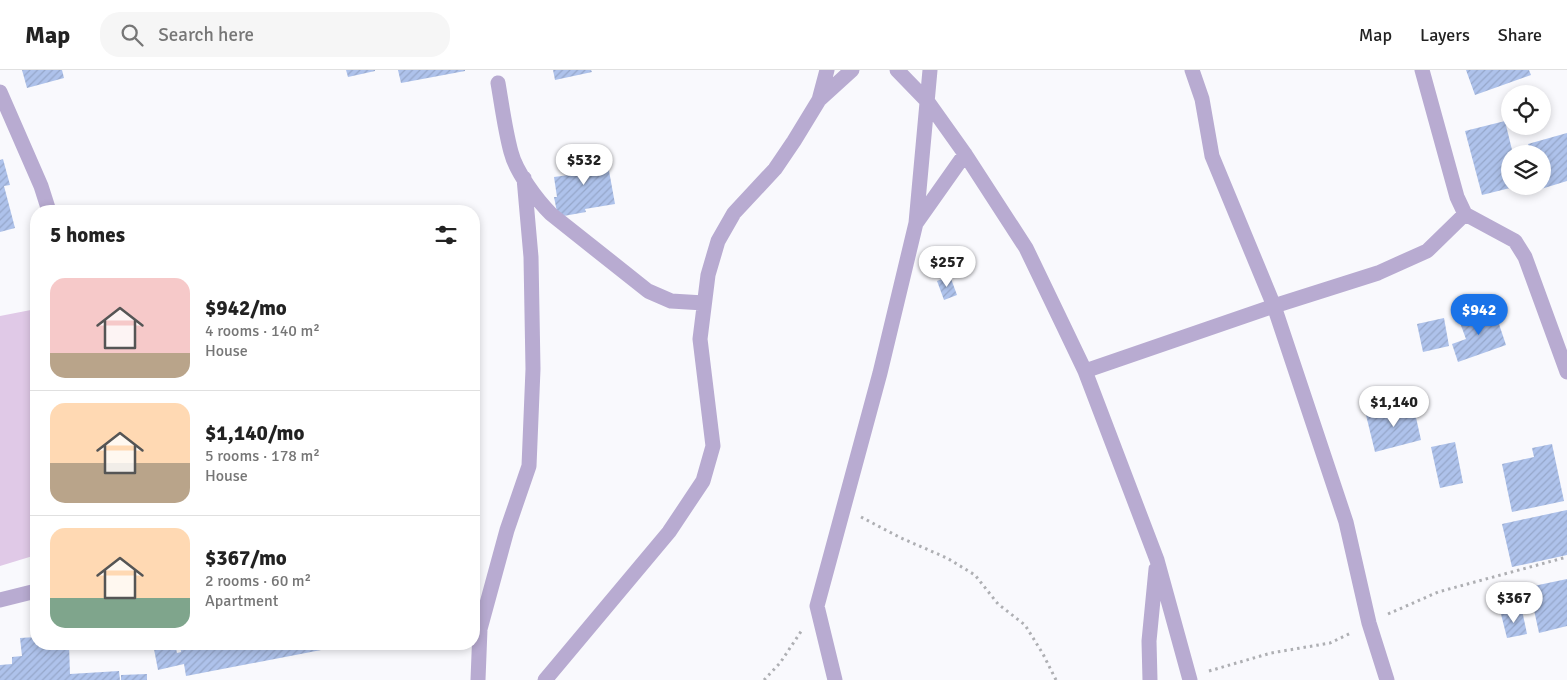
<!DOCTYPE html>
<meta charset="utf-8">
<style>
body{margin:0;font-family:Signika,sans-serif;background:#f6f6f6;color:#222;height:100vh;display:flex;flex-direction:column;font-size:19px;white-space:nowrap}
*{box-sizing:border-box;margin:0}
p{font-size:16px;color:#767676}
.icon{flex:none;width:28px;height:28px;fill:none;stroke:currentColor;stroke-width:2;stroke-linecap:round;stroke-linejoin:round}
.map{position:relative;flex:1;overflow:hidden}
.sheet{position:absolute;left:30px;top:135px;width:450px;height:445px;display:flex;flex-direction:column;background:#fff;border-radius:20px;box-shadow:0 2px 8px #0003}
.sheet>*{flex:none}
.buttons{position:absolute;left:1501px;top:15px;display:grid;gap:10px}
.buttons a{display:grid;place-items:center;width:50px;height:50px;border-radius:50%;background:#fff;box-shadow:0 2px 8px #0003;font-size:25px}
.price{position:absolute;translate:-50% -42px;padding:0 11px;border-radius:18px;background:#fff;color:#222;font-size:16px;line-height:32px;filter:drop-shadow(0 1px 2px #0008)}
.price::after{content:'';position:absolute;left:50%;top:30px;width:15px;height:11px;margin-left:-8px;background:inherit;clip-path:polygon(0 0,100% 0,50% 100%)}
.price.active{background:#1a73e8;color:#fff}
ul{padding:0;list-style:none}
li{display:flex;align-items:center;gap:15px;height:125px;padding:0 20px}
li+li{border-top:1px solid #e0e0e0}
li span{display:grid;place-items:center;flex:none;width:140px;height:100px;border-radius:15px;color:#555}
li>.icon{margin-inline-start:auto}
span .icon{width:60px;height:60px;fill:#fffc;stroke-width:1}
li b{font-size:21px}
h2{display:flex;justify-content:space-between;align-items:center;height:60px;padding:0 20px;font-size:21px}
header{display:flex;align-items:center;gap:30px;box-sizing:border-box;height:70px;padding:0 25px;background:#fff;border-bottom:1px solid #e0e0e0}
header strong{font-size:24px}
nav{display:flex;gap:28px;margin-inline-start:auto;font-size:18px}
.search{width:350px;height:45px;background:#f6f6f6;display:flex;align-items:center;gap:12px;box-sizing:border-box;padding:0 18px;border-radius:20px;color:#767676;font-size:19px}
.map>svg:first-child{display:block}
.green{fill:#e0c9e7}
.building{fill:url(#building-hatch)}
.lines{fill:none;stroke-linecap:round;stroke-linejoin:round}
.path{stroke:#aeafb3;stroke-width:3;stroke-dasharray:2.5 4;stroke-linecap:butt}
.minor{stroke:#b8abd1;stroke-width:15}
</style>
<header>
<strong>Map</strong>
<div class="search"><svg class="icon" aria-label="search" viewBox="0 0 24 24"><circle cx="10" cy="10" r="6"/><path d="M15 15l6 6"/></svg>Search here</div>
<nav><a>Map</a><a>Layers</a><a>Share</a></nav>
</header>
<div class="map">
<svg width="1567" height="610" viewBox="0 0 1567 610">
<defs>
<pattern id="building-hatch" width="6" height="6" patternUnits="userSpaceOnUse" patternTransform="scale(1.25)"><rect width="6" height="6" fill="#aec2eb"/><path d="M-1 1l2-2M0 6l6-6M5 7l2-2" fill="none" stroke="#96a7ca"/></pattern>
</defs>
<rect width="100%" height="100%" fill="#f9f9fd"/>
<path class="green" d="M36,239V485L0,496V246Z"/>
<path class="building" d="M22,0H62L64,8L27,18Z
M346,0H375V1L348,7Z
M398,0H465V1L401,13Z
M553,0H591L592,2L555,10Z
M1466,0H1529L1531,5L1475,25Z
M1505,51L1513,84H1510V116L1514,117L1482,125L1465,61Z
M1567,63V111L1541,119L1540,116H1542V84H1531L1528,74Z
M606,84L615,134L585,139L586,142L558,147L554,127H557L554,107L569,105L567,90Z
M3,89L10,115L4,116L15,158L0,162V90Z
M950,206L957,225L944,230L937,211Z
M1494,239L1506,275L1458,292L1452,274L1466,269L1459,250Z
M1444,248L1449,276L1423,282L1417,254Z
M1413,334L1421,370L1375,382L1366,345Z
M1455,372L1463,413L1440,418L1431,377Z
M1552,374L1564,431L1512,442L1502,394L1534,387L1532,378Z
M1567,440V485L1512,497L1502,454Z
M1567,509V556L1539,563L1529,517Z
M1522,540L1527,564L1507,568L1501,544Z
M36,567V574H69L70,604L119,601L120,610H0V595L12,594V587L22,586L20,568Z
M153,574H175L177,583L181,582L180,574L347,575L186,606L184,594L158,600Z
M147,604V610H121V605Z"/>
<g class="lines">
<path class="path" d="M861,447L901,468L947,488L975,505L998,534L1025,555L1043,584L1056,610
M1388,544L1438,522L1567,487
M1209,601L1271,583L1330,573L1351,563
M764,610L780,593L802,560"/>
<path class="minor" d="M897,0L928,32L965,84L1026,178L1063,255L1085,301L1157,490L1190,610
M1192,0L1202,29L1212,86L1274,236L1346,452L1369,553L1387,610
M1422,0L1457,127L1465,144L1515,171L1525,187L1567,302
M498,13C502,36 505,60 511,82C516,102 537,130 551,144L648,221L671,231L704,233
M0,22L41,116L49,141
M819,30L852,0
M917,152L965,84
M1085,301L1274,236L1378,203L1427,181L1465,144
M0,530L36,521
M478,610L480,559L507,460L529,396L533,299L531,187L524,108
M545,610L669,462L703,411L713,376L700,269L708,205L718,171L734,143L775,99L794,71L819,30L827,0
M835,610L817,536L880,303L916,153L930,0
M1150,610L1149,571L1156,499"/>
</g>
</svg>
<div class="buttons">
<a><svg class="icon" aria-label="locate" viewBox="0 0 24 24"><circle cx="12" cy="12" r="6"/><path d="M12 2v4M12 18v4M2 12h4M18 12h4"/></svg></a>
<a><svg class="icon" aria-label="layers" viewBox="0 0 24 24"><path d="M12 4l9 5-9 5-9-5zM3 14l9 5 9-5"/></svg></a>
</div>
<b class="price" style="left:584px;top:116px">$532</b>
<b class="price" style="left:947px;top:218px">$257</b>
<b class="price active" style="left:1479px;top:266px">$942</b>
<b class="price" style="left:1394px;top:358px">$1,140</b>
<b class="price" style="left:1514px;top:554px">$367</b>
<section class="sheet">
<h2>5 homes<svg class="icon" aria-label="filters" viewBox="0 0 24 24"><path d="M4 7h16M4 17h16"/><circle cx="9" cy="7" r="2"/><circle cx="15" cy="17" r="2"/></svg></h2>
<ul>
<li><span style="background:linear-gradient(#f6c9c9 75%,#b9a48a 0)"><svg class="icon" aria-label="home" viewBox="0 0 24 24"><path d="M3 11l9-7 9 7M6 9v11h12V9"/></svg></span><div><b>$942/mo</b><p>4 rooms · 140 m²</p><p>House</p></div></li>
<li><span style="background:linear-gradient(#ffd9b3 60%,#b9a48a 0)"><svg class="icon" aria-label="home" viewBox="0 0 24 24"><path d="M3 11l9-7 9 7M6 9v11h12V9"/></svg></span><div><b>$1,140/mo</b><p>5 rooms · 178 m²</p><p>House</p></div></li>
<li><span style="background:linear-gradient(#ffd9b3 70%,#7fa58c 0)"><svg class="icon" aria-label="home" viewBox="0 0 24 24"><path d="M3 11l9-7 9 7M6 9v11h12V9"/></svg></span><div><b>$367/mo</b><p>2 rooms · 60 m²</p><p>Apartment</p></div></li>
</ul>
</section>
</div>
